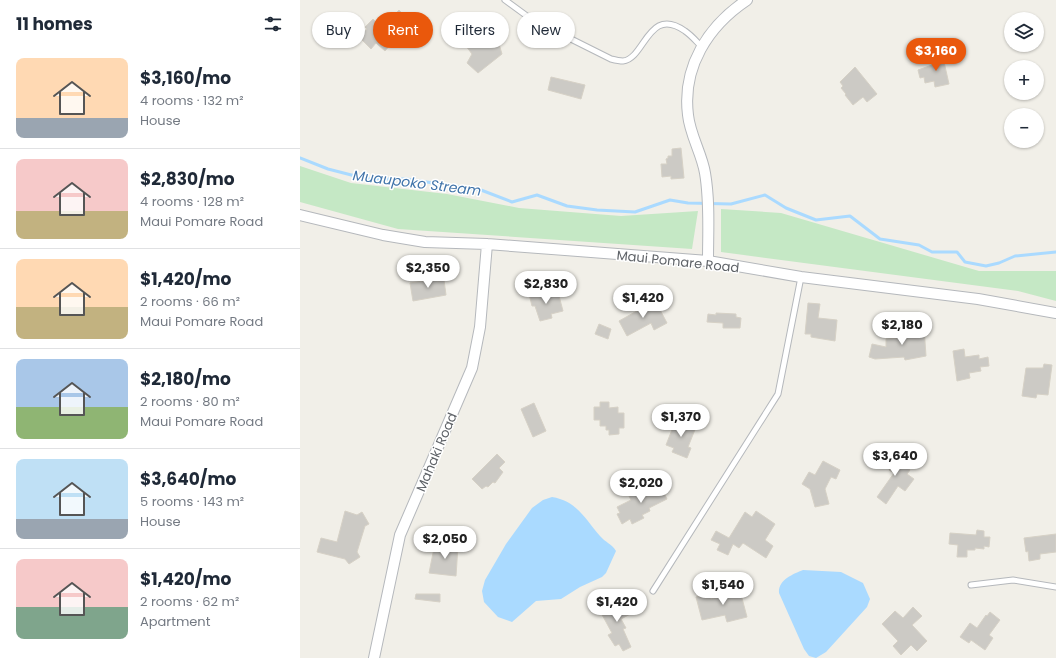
<!DOCTYPE html>
<meta charset="utf-8">
<style>
body{margin:0;font-family:Poppins,sans-serif;background:#f6f6f7;color:#1f2937;height:100vh;display:flex;flex-direction:column;font-size:15px;white-space:nowrap}
*{box-sizing:border-box;margin:0}
p{font-size:13px;color:#747a83}
.icon{flex:none;width:22px;height:22px;fill:none;stroke:currentColor;stroke-width:2;stroke-linecap:round;stroke-linejoin:round}
.map{position:relative;flex:1;overflow:hidden}
.drawer{display:flex;flex-direction:column;background:#fff;width:300px}
.drawer>*{flex:none}
.hud{position:absolute;left:12px;top:12px;width:380px;height:36px;display:flex;gap:8px}
.fabs{position:absolute;left:704px;top:12px;display:grid;gap:8px}
.fabs a{display:grid;place-items:center;width:40px;height:40px;border-radius:50%;background:#fff;box-shadow:0 1px 3px #0004;font-size:20px}
.price{position:absolute;translate:-50% -34px;padding:0 9px;border-radius:14px;background:#fff;color:#222;font-size:13px;line-height:26px;filter:drop-shadow(0 1px 2px #0008)}
.price::after{content:'';position:absolute;left:50%;top:24px;width:12px;height:9px;margin-left:-6px;background:inherit;clip-path:polygon(0 0,100% 0,50% 100%)}
.price.active{background:#ea580c;color:#fff}
ul{padding:0;list-style:none}
li{display:flex;align-items:center;gap:12px;height:100px;padding:0 16px}
li+li{border-top:1px solid #e0e1e3}
li span{display:grid;place-items:center;flex:none;width:112px;height:80px;border-radius:8px;color:#555}
li>.icon{margin-inline-start:auto}
span .icon{width:48px;height:48px;fill:#fffc;stroke-width:1}
li b{font-size:17px}
h2{display:flex;justify-content:space-between;align-items:center;height:48px;padding:0 16px;font-size:17px}
.chip{padding:0 14px;border-radius:18px;background:#fff;box-shadow:0 1px 3px #0004;font-size:14px;line-height:36px}
.chip.active{background:#ea580c;color:#fff}
main{display:flex;flex:1;min-height:0}
.map>svg:first-child{display:block}
.green{fill:#c5e8c5}
.water{fill:#aadaff}
.lines{fill:none;stroke-linecap:round;stroke-linejoin:round}
.stream{stroke:#aadaff;stroke-width:3}
.building{fill:#cccac5;stroke:#d6d1c6}
.lane-casing{stroke:#b5b8bc;stroke-width:7}
.street-casing{stroke:#b5b8bc;stroke-width:12}
.lane{stroke:#fff;stroke-width:5}
.street{stroke:#fff;stroke-width:10}
.labels{text-anchor:middle;stroke-width:3;stroke-linejoin:round;paint-order:stroke}
.street-label{font-size:13px;fill:#5f6368;stroke:#fff}
.water-label{font-size:14px;font-style:italic;fill:#4174aa;stroke:#fff}
</style>
<main>
<section class="drawer">
<h2>11 homes<svg class="icon" aria-label="filters" viewBox="0 0 24 24"><path d="M4 7h16M4 17h16"/><circle cx="9" cy="7" r="2"/><circle cx="15" cy="17" r="2"/></svg></h2>
<ul>
<li><span style="background:linear-gradient(#ffd9b3 75%,#9aa5b1 0)"><svg class="icon" aria-label="home" viewBox="0 0 24 24"><path d="M3 11l9-7 9 7M6 9v11h12V9"/></svg></span><div><b>$3,160/mo</b><p>4 rooms · 132 m²</p><p>House</p></div></li>
<li><span style="background:linear-gradient(#f6c9c9 65%,#c2b280 0)"><svg class="icon" aria-label="home" viewBox="0 0 24 24"><path d="M3 11l9-7 9 7M6 9v11h12V9"/></svg></span><div><b>$2,830/mo</b><p>4 rooms · 128 m²</p><p>Maui Pomare Road</p></div></li>
<li><span style="background:linear-gradient(#ffd9b3 60%,#c2b280 0)"><svg class="icon" aria-label="home" viewBox="0 0 24 24"><path d="M3 11l9-7 9 7M6 9v11h12V9"/></svg></span><div><b>$1,420/mo</b><p>2 rooms · 66 m²</p><p>Maui Pomare Road</p></div></li>
<li><span style="background:linear-gradient(#a9c7e8 60%,#8fb573 0)"><svg class="icon" aria-label="home" viewBox="0 0 24 24"><path d="M3 11l9-7 9 7M6 9v11h12V9"/></svg></span><div><b>$2,180/mo</b><p>2 rooms · 80 m²</p><p>Maui Pomare Road</p></div></li>
<li><span style="background:linear-gradient(#bfe0f5 75%,#9aa5b1 0)"><svg class="icon" aria-label="home" viewBox="0 0 24 24"><path d="M3 11l9-7 9 7M6 9v11h12V9"/></svg></span><div><b>$3,640/mo</b><p>5 rooms · 143 m²</p><p>House</p></div></li>
<li><span style="background:linear-gradient(#f6c9c9 60%,#7fa58c 0)"><svg class="icon" aria-label="home" viewBox="0 0 24 24"><path d="M3 11l9-7 9 7M6 9v11h12V9"/></svg></span><div><b>$1,420/mo</b><p>2 rooms · 62 m²</p><p>Apartment</p></div></li>
</ul>
</section>
<div class="map">
<svg width="756" height="658" viewBox="0 0 756 658">
<rect width="100%" height="100%" fill="#f1efe8"/>
<path class="green" d="M0,166L51,183L147,194L219,208L321,216L398,211L392,249L98,229L0,202Z
M421,209L481,213L679,271H756V301L718,291L421,252Z"/>
<path class="water" d="M252,497C277,501 285,519 300,536C305,542 312,544 316,551L306,573L302,577L280,587L261,599L236,601L212,622L198,617L184,602L182,591L185,580L206,544L232,508L243,500Z
M503,570L541,572L563,583L570,599L567,607L526,652L516,658L509,656L504,649L479,593C478,580 493,574 503,570Z"/>
<g class="lines">
<path class="stream" d="M0,158L28,169L67,179H106L181,190L212,202L237,195L267,206L297,210L335,212L370,200L388,203L431,204L465,195L486,208L516,220L550,216L580,239L619,245L632,252H657L665,262L686,266L699,263L715,256L756,252"/>
</g>
<path class="building" d="M99,10L112,23L109,25L110,33L102,40H94L85,51L76,43L71,49L61,39V34L67,29L65,27L73,19L82,28Z
M177,39L183,47L199,44L202,54L178,73L167,63L172,54L166,46Z
M642,53L649,84L635,87L634,81L625,83L624,77L620,78L618,70L635,64L633,55Z
M555,67L577,94L567,102L563,97L553,105L545,95L546,94L541,88L543,86L540,82Z
M251,77L285,85L281,99L248,90Z
M381,148L384,178L371,179V176L362,177L361,164H367L366,159L368,158V156H372V149Z
M136,279L137,281L144,280L146,295L113,301L110,283Z
M242,291L244,296L258,292L263,311L251,314L252,318L240,321L235,306H232L229,294Z
M353,302L356,307L358,306L367,323L354,330L351,323L327,336L319,321Z
M508,303L520,304L518,318L537,320L535,341L511,337V334H505Z
M416,313L436,314V317L441,318L440,328H423V323L407,322L408,314L416,315Z
M299,324L311,329L308,339L295,334Z
M624,327L626,356L605,360L604,357L575,359L569,357L572,344L586,347V339L606,337V328Z
M664,349L665,357L679,355V359L688,357L689,366L680,367L681,371L669,373L670,378L657,381L653,351Z
M744,364L752,365L748,395L737,394L736,398L722,396L726,368H743Z
M300,402H309V408L318,407V413H324V428H319V434L309,435V430H306V426H300V420H294V407H300Z
M234,403L246,431L233,437L221,409Z
M377,417L396,427L388,447L391,448L387,458L372,452L374,448L366,445Z
M593,450L603,458L600,462L610,470L607,474L614,479L605,491L598,486L586,504L577,497L594,473L589,470L591,467L584,462Z
M197,454L205,462L199,468L203,472L195,483L193,482L188,487L186,486L182,489L172,479Z
M523,461L540,470L536,479L531,477L525,489L529,504L515,507L510,489L502,484L509,472L515,475Z
M355,484L359,491L362,489L367,499L349,508L350,511L342,515L344,518L332,524L330,519L322,524L317,514L320,513L317,507L331,500L329,496Z
M45,511L57,515L62,512L69,524L65,526L57,552L60,557L49,564L45,559L17,552L21,538L37,542Z
M456,511L475,524L465,540L473,546L466,558L443,543L439,548L433,544L428,555L417,550L420,544L411,540L416,531L429,538L445,512L452,517Z
M677,530L684,531V537H690L689,547L684,546V549L675,548V550H667V557H657L658,545L649,544L650,533L676,535Z
M756,534V552L740,554V559L729,561L728,551L726,552L724,538Z
M139,544L158,546L156,576L129,573L134,548L138,549Z
M439,587L447,617L427,622L425,615L402,620L396,597L409,594L411,599L426,594L425,590Z
M116,594H140V602L115,599Z
M324,598L332,613L321,619L326,628L323,629L331,647L323,651L319,644L315,646L308,635L312,633L300,611Z
M613,607L622,616L612,625L627,641L617,651L611,645L601,655L593,646L598,641L582,624L595,611L603,618Z
M690,612L700,620L689,635L693,638L685,650L671,640L669,643L660,637L670,623L677,628L686,615L687,616Z"/>
<g class="lines">
<g class="lane-casing">
<path id="lane" d="M205,0L231,19L311,59C315,60 320,61 323,61C345,59 348,5 385,31C391,35 396,41 401,46
M671,585L713,580L756,587
M353,591L478,394L501,277"/>
</g>
<g class="street-casing">
<path id="street" d="M0,215L83,235L125,242L187,244L408,261L501,277L678,299L756,313
M408,261C408,232 410,202 405,173C402,154 390,135 388,115C382,67 408,26 447,0
M74,658L100,535L172,368L180,327L187,244"/>
</g>
<use href="#lane" class="lane"/>
<use href="#street" class="street"/>
</g>
<g class="labels">
<g class="street-label">
<text transform="translate(378 261) rotate(6)" y="5">Maui Pomare Road</text>
<text transform="translate(136 452) rotate(-67)" y="5">Mahaki Road</text>
</g>
<g class="water-label">
<text transform="translate(117 183) rotate(7)" y="5">Muaupoko Stream</text>
</g>
</g>
</svg>
<div class="fabs">
<a><svg class="icon" aria-label="layers" viewBox="0 0 24 24"><path d="M12 4l9 5-9 5-9-5zM3 14l9 5 9-5"/></svg></a>
<a>+</a>
<a>−</a>
</div>
<b class="price active" style="left:636px;top:72px">$3,160</b>
<b class="price" style="left:128px;top:289px">$2,350</b>
<b class="price" style="left:246px;top:305px">$2,830</b>
<b class="price" style="left:343px;top:319px">$1,420</b>
<b class="price" style="left:602px;top:346px">$2,180</b>
<b class="price" style="left:381px;top:438px">$1,370</b>
<b class="price" style="left:595px;top:477px">$3,640</b>
<b class="price" style="left:341px;top:504px">$2,020</b>
<b class="price" style="left:145px;top:560px">$2,050</b>
<b class="price" style="left:423px;top:606px">$1,540</b>
<b class="price" style="left:317px;top:623px">$1,420</b>
<div class="hud">
<a class="chip">Buy</a>
<a class="chip active">Rent</a>
<a class="chip">Filters</a>
<a class="chip">New</a>
</div>
</div>
</main>
